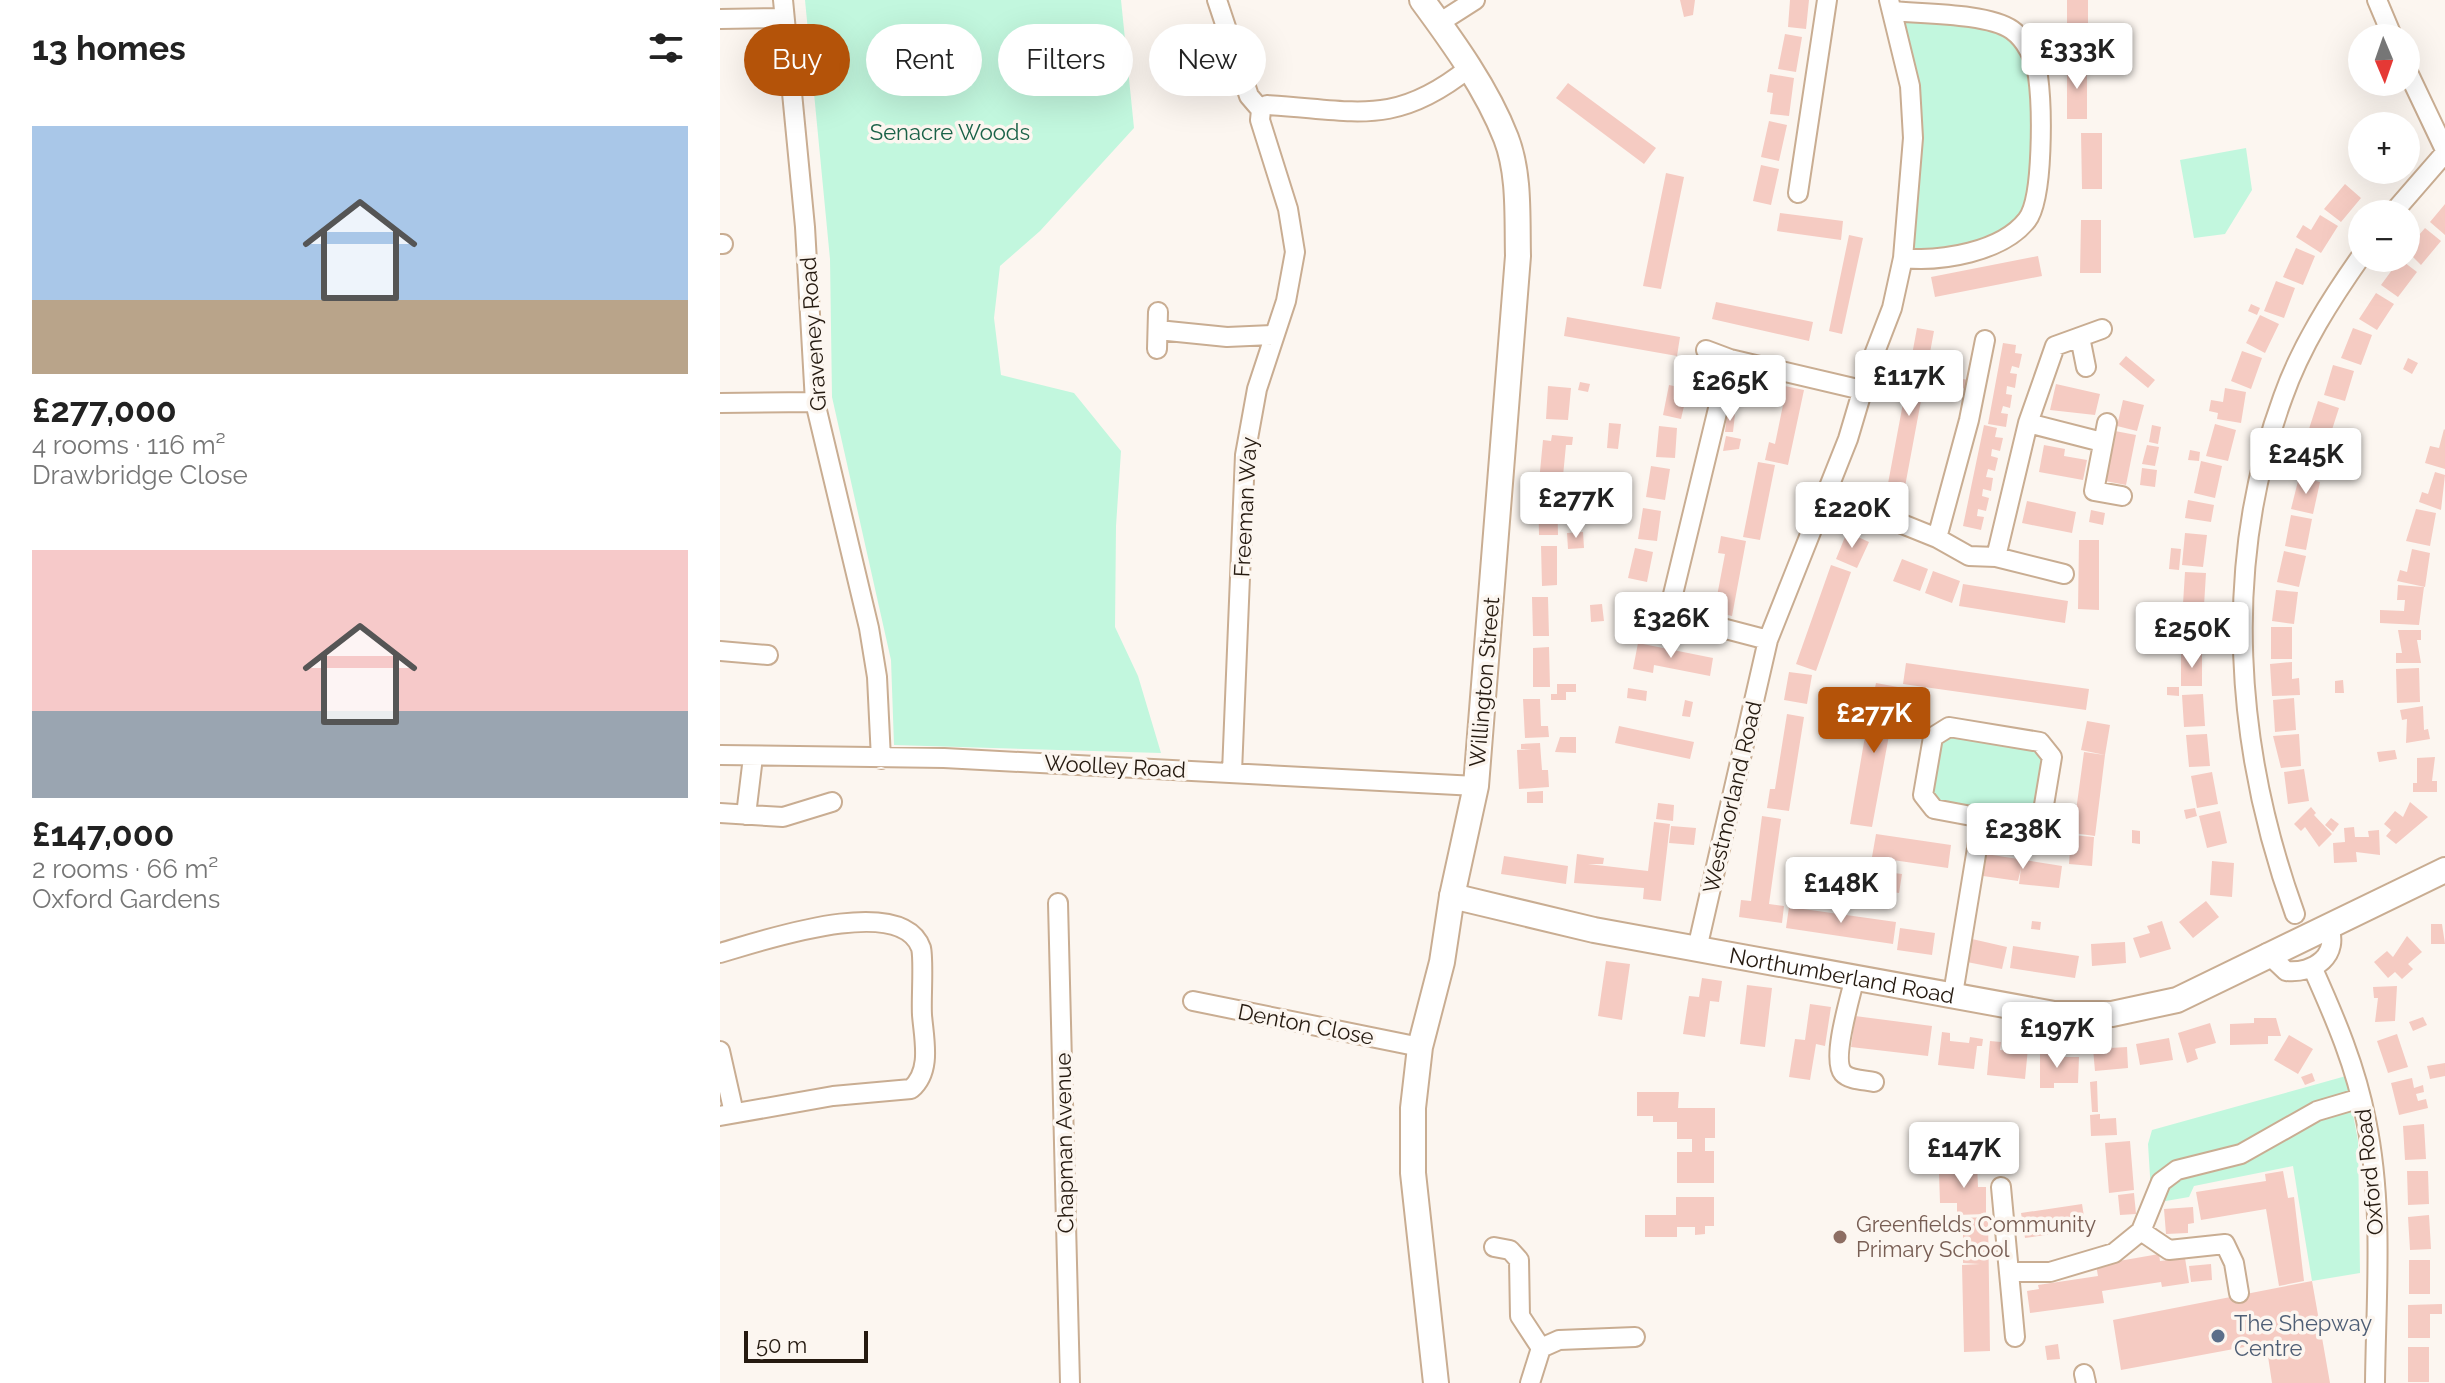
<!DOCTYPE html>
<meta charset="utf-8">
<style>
body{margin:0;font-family:Raleway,sans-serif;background:#f6f6f6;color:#222;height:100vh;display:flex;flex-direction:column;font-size:30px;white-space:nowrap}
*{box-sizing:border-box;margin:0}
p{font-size:26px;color:#767676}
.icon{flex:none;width:44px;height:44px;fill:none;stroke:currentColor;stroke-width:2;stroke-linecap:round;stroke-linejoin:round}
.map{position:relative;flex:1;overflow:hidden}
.side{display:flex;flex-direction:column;background:#fff;width:720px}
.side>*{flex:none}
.banner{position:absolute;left:24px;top:24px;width:760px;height:72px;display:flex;gap:16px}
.needle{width:52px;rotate:178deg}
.tools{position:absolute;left:1628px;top:24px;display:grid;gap:16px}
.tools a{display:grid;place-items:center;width:72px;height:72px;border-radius:50%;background:#fff;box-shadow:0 8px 32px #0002;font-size:40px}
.scale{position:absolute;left:24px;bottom:20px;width:124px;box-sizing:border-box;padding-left:8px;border:4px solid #251a10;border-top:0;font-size:22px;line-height:28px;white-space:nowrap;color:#251a10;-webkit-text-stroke:6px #fcf6f0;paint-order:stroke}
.price{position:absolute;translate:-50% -68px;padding:0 18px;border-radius:8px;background:#fff;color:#222;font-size:26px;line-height:52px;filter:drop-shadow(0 2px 4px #0008)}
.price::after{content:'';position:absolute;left:50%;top:48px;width:24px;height:18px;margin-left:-12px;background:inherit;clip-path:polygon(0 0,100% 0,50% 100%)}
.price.on{background:#b45309;color:#fff}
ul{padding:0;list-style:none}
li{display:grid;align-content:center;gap:16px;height:424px;padding:0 32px}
li span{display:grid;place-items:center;height:248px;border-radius:0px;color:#555}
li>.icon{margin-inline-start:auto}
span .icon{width:144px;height:144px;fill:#fffc;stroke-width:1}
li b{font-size:34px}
h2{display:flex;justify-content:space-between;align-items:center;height:96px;padding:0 32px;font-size:34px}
.tag{padding:0 28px;border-radius:36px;background:#fff;box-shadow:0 8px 32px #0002;font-size:28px;line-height:72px}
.tag.on{background:#b45309;color:#fff}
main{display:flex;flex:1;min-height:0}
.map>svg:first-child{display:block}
.green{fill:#c2f7de}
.building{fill:#f5cbc2}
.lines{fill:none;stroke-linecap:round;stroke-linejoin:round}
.minor-casing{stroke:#c9ad92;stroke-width:22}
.tertiary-casing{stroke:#c9ad92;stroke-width:28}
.minor{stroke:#fff;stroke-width:18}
.tertiary{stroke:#fff;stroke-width:24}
.education-dot{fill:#8d6e63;stroke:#fcf6f0;stroke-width:3}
.service-dot{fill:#5c6f8a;stroke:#fcf6f0;stroke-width:3}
.labels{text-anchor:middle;stroke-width:7;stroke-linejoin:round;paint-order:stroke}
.park-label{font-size:22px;fill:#1a6248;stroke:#fcf6f0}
.street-label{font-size:22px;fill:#251a10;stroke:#fcf6f0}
.education-label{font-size:22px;fill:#785e54;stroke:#fcf6f0;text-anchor:start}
.service-label{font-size:22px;fill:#4e5e75;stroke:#fcf6f0;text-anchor:start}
</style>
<main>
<section class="side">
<h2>13 homes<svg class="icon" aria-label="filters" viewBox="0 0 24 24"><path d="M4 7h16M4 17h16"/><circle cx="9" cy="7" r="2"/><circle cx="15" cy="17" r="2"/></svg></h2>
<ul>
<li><span style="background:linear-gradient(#a9c7e8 70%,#b9a48a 0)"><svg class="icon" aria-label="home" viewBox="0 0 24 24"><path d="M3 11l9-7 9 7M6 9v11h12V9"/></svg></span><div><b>£277,000</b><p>4 rooms · 116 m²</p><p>Drawbridge Close</p></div></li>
<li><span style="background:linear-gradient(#f6c9c9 65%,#9aa5b1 0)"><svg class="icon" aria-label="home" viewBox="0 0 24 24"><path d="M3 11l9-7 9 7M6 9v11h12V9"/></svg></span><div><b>£147,000</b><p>2 rooms · 66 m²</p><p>Oxford Gardens</p></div></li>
</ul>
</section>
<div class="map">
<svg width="1725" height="1383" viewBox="0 0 1725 1383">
<rect width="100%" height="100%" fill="#fcf6f0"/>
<path class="green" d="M85,0H401L414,128L320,231L280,266L274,318L281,375L354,393L401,451L396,526L395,627L418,676L441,753L174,745L171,660L112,397L110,259Z
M1172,11L1291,28L1318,76L1315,200L1291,235L1183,258L1193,138Z
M1526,148L1532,190L1505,234L1474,238L1460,160Z
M1231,735L1316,750L1323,757L1315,812L1306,820L1282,815V811L1217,803L1211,793L1221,740Z
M1626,1076L1638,1141L1640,1273L1592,1281L1573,1166L1474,1186L1469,1197L1440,1202L1431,1192L1428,1144L1432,1130Z"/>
<path class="building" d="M960,0H975L973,15L964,17Z
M1070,0H1089L1086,29L1068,27Z
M1347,0H1368V51L1347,50Z
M1065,34L1082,37L1076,72L1058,69Z
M1347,63H1367V119H1347Z
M1050,74L1074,78L1069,116L1050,114L1053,93L1047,92Z
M848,83L936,148L924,164L836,98Z
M1049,121L1067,125L1059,161L1041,157Z
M1361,133H1382V189H1362Z
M1041,165L1059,169L1051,205L1033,201Z
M946,173L964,177L941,289L923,286Z
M1625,184L1641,198L1621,222L1604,209Z
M1725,204V235L1710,222Z
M1060,213L1123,221L1121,240L1057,231Z
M1600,215L1618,226L1601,253L1576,237L1583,225L1591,230Z
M1361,220H1381V273H1360Z
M1705,228L1721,241L1701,265L1686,250Z
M1129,235L1143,238L1122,334L1109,331Z
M1576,248L1595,256L1583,285L1563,277Z
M1318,256L1322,276L1215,297L1211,277Z
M1680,259L1697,272L1678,297L1661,285Z
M1556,281L1575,288L1564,318L1544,311Z
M1656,293L1674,304L1657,330L1639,319Z
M996,302L1093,322L1089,341L992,319Z
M1531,304L1540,308L1537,315L1528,311Z
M1540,315L1559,324L1545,353L1526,343Z
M847,317L960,337L957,356L844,336Z
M1197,328L1214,331L1181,508L1164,505Z
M1633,328L1652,335L1641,365L1621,358Z
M1283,343L1296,345L1295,353L1302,354L1299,368L1292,366L1290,373L1297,374L1295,388L1287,386L1286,394L1292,395L1290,408L1283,406L1281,413L1288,414L1286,427L1268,424Z
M1522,351L1542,358L1531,389L1511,381Z
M1406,356L1435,380L1428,388L1399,364Z
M1688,358L1698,363L1692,374L1683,369Z
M1613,365L1634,371L1625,401L1604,395Z
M1236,378L1249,380L1248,389L1234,387Z
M860,382L870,384L868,392L858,390Z
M1336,384L1380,394L1375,415L1330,410Z
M949,385L968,389L961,419L943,415Z
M1060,385L1084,390L1068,465L1045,460L1049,442L1055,444L1063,405L1056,404Z
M828,386L851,388L848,420L826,419Z
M1505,388L1526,392L1521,423L1497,419L1498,413L1489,411L1491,400L1503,402Z
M1403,400L1424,405L1417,431L1397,426Z
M1598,401L1619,408L1609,439L1588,432Z
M1007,413L1015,414L1013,432H1005Z
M889,423L901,424L898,449L887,448Z
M1495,424L1516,430L1508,461L1486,456Z
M1264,425L1277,428L1275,437L1283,438L1280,451L1272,449L1271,456L1278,458L1275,471L1268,469L1266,477L1273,478L1271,491L1263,489L1262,496L1269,498L1266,511L1258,509L1257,516L1264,517L1261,530L1243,526Z
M1432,425L1441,427L1438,444L1429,442Z
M939,426L957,428L955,458L936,457Z
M1724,429L1725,430V469L1705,463L1710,446L1719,448Z
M1395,431L1416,435L1406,485L1385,481Z
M832,435L853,437L852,445H846L843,476L831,474L830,483L819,482L823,440L831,441Z
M1006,436L1021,439L1019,449L1003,451Z
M1585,441L1606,444L1601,476L1580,472Z
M1324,445L1345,449L1344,456L1367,460L1363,480L1319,472Z
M1427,445L1439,447L1435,466L1422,464Z
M1470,450L1480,452L1479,461L1468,460Z
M1481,461L1502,466L1495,498L1474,493Z
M1038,462L1055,465L1040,540L1023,537Z
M931,466L950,469L945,500L926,497Z
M1422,468L1437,470L1435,487L1420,485Z
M1715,472L1725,475L1721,510L1699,502L1702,492L1708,494Z
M1579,477L1600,482L1593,514L1571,509Z
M818,487H837L838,535H819Z
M1468,500L1494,505L1491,522L1465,518Z
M1307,501L1356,512L1352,533L1302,523Z
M923,508L941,511L937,541L918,539Z
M1696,509L1716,513L1710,546L1686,541Z
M1371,510L1385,513L1383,525L1369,522Z
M1571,515L1592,519L1586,550L1565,546Z
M863,532L864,548L848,549L847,533Z
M1127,532L1149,542L1137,568L1116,559Z
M1465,533L1487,535L1483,567L1462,565Z
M1001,536L1026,541L1012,616L994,612L1005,554L998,553Z
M1359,540H1379V610L1358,609Z
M821,546H837V585L822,586Z
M915,548L933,552L927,582L908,578Z
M1451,548L1461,549L1459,570L1449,569Z
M1692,549L1710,553L1705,587L1677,581L1680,570L1687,572Z
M1564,551L1586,556L1579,587L1557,582Z
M1182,559L1208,569L1200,591L1173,581Z
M1111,565L1131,572L1096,671L1076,664Z
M1213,571L1240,581L1232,603L1205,593Z
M1465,572L1486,573L1484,606L1463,604Z
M1243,584L1348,601L1345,623L1239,606Z
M1678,585L1704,587L1699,625L1660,623V610L1684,611L1685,600H1677Z
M1556,590L1578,592L1574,624L1552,621Z
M812,597H828L829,636H813Z
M882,604L884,621L871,622L870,605Z
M1482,613L1483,646H1461V614Z
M1551,627H1572V659H1551Z
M1678,630H1701V640H1697L1701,663H1676V653H1682Z
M918,643L993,658L990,676L934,665L933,673L913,669Z
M1447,645H1458V654H1447Z
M829,647L830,687H813V648Z
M1482,653V686H1461V654Z
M1572,662V679L1579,678L1580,695L1552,696L1550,664Z
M1186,663L1369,689L1366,710L1183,684Z
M1699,668L1700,702L1677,703L1676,669Z
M1069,672L1092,675L1087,704L1064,700Z
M1623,680L1624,693H1615V681Z
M1156,683L1178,687L1152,827L1130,824L1149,713L1167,716L1150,711Z
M837,684H856V692H846V700H831V694H837Z
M1447,687H1459V696L1447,695Z
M908,688L927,691L926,701L907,698Z
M1483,694L1485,726L1464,727L1462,695Z
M1574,698L1576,730L1555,732L1553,700Z
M803,699H820L821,726H828L829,737L805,738Z
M965,700L973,702L970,717L962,716Z
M1703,706L1704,730L1708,729L1710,739L1686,743L1687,719L1682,720L1680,710Z
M1067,714L1084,717L1069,811L1047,808L1050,789H1055Z
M1367,721L1390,725L1385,755L1361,750Z
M899,726L974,742L970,759L895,743Z
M1487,734L1490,766L1469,767L1466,735Z
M1579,734L1581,766L1561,768L1553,736Z
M840,737H856V753L835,752Z
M820,743L822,770H828L829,787L799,789L797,750L812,749H801V744Z
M1675,750L1677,759L1659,762L1657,752Z
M1364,752L1385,755L1375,836L1353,833Z
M1715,757L1712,781H1717V792H1693V783H1697V758Z
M1584,769L1589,801L1568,804L1564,772Z
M1492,772L1498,804L1477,808L1471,776Z
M823,791V803H807V792Z
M1690,802L1708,817L1676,844L1666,836L1671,830L1664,824L1675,811L1683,817Z
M938,803L954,805L953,821L936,819Z
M1591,807L1596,813L1594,815L1612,834L1599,847L1585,827L1581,831L1574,824Z
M1475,808L1477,816L1466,819L1464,810Z
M1500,811L1507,843L1487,848L1479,816Z
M1042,816L1061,819L1049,904L1064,906L1062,923L1019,917L1021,900L1031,901Z
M1611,818L1619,824L1613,832L1605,825Z
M934,822L950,824L941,901L923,899L924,888L854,883L857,854L884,858L883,864H868L928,871Z
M951,826L976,828L974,845L949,843Z
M1634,827L1635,837H1649L1648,831L1659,830L1660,855L1636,852L1637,862L1614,863L1613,843L1625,842L1624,828Z
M1412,830L1420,831V844L1412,843Z
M1156,834L1231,845L1228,868L1152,857Z
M1351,835L1374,837L1372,866L1349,864Z
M1266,854L1342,866L1339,888L1299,884L1301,868L1298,881L1263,876Z
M784,856L848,866L846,884L781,874Z
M1492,861L1514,863L1512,897L1490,895Z
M1174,873L1182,874L1179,893L1172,892Z
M1486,901L1499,917L1473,938L1459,922Z
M1069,907L1176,922L1173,944L1066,928Z
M1312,921L1321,922L1320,930L1311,929Z
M1442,921L1451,949L1420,958L1413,938L1430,933L1427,926Z
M1711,924H1722L1725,944H1711Z
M1180,928L1215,933L1212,955L1177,950Z
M1687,936L1702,952L1688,964L1693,969L1682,979L1675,972L1668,978L1654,962L1667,951L1673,957Z
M1252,939L1287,947L1282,969L1247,962Z
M1405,942L1406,963L1372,966L1371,944Z
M1293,946L1359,956L1355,978L1290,968Z
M886,961L910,964L902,1020L878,1016Z
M982,978L1002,981L999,1002L990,1001L985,1037L963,1034L969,996L979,997Z
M1027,985L1052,988L1045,1047L1020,1044Z
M1677,986L1675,1021L1655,1022L1658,998H1654L1653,987Z
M1090,1004L1111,1007L1105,1046L1096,1044L1090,1080L1069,1077L1075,1039L1085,1040Z
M1135,1016L1212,1026L1208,1056L1131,1047Z
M1703,1017L1707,1025L1693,1031L1689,1022Z
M1534,1018H1556L1561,1036H1548V1044L1510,1045V1024L1534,1023Z
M1490,1023L1496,1043L1475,1049L1478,1059L1467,1063L1458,1033Z
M1222,1032L1230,1033V1041L1249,1043L1250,1037L1263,1039L1262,1046H1257L1254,1069L1218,1065Z
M1677,1034L1688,1067L1668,1073L1657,1041Z
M1569,1035L1593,1049L1578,1074L1554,1060Z
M1449,1038L1453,1060L1420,1065L1416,1044Z
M1270,1041L1281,1042L1280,1050L1300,1052L1301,1048H1308L1305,1079L1267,1075Z
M1407,1047L1408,1068L1375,1071L1373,1049Z
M1320,1049H1331V1057H1359L1358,1083H1334V1088H1320Z
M1725,1063V1076L1710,1079L1707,1066Z
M1592,1073L1595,1081L1585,1085L1581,1077Z
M1692,1078L1694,1088L1703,1085L1704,1092L1696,1094L1698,1101L1706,1099L1708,1108L1679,1115L1671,1083Z
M1377,1081L1378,1112H1372L1370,1082Z
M917,1092H959L958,1108H995V1138H985V1151H994V1183H957V1152H972V1139H957V1122H933V1116H917Z
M1380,1114V1119L1396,1118L1397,1135L1371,1136L1370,1115Z
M1704,1124L1706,1159L1685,1160L1683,1126Z
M1410,1141L1414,1190L1389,1193L1385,1143Z
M1236,1162H1257L1258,1187H1266V1214L1237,1215V1203H1220L1219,1173L1236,1172Z
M1563,1171L1568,1198L1574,1197L1584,1281L1559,1286L1546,1209L1481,1220L1476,1192L1546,1181L1545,1174Z
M1687,1171H1708L1709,1204L1688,1205Z
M1414,1193L1416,1214L1400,1215L1398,1195Z
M956,1197H994V1226H985V1234L975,1235V1227H957V1237H925V1215H956Z
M1362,1204L1366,1229L1305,1238L1301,1213Z
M1473,1207L1474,1223L1468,1224V1233L1446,1234L1444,1209Z
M1709,1215L1711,1249L1690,1250L1688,1217Z
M1268,1217L1270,1351L1244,1352L1242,1265L1260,1264L1243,1263V1218Z
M1439,1254L1440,1261L1465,1258L1469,1283L1442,1287L1441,1282L1382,1291L1384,1303L1310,1313L1307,1291L1319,1289L1318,1285L1378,1276L1376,1265Z
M1689,1260H1710V1294H1689Z
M1491,1264L1492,1280L1471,1282L1469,1266Z
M1592,1281L1610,1383H1552L1546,1343L1401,1370L1393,1320Z
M1722,1304V1314H1710V1338H1688V1305Z
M1338,1344L1340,1359L1327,1360L1325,1346Z
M1688,1347H1709V1382H1688Z"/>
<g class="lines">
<g class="minor-casing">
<path id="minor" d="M63,0L85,227L95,402L149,628L157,677L161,759
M497,0L529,96L541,110
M1657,0L1673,38
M1172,11C1202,14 1268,13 1292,30C1306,40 1315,59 1318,76C1322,105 1324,198 1307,220C1282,252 1221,262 1183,258
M0,19L64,18
M719,23L755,0
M1686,68L1725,150
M541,110L547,105C635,110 674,128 749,68
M1078,193L1107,0
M1672,214L1725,153
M0,244H3
M438,330L507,337L553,335
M1360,337L1366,367
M437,349L438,312
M986,350L1010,359L1142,390
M0,403L95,402
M1308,423L1382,442
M1387,423L1374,491L1402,496
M1105,493L1217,538L1249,556L1276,557L1344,574
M1217,538L1249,420L1265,340
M1276,557L1308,423L1335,346L1382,329
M914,605L1048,640
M948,615L1010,359
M0,651L48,655
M1229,727L1320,742L1332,757L1322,817L1305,826L1214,809L1203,795L1213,737Z
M0,755L224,758L756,786
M512,772L525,455L537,389L566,301L575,252L568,209L540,120L541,110
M0,813L63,817L112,802
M26,815L33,757
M338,903L350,1383
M1575,914C1515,749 1501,565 1563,397C1581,346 1611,299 1642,255
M977,949L1048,640L1128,439L1150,365L1172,308L1183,258L1193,138L1190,86L1169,0
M0,953C39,942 181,892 201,948C204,959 201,1000 202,1015C204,1040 212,1071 191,1089L113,1096L0,1116
M1547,953L1566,971C1594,974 1621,955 1608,925
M1593,969C1615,1018 1636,1067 1646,1120C1664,1206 1656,1295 1655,1383
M1135,977C1131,995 1111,1059 1123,1073C1129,1080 1145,1080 1154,1082
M1233,994L1262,818
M473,1001L700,1047
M0,1051L14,1113
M1281,1187L1295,1337
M1421,1231L1449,1250L1505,1244L1514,1263L1519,1293
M774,1247L790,1250L799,1260L800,1316L821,1348L810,1383
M1289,1272H1330L1394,1253L1421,1231L1441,1182L1457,1170L1521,1154L1597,1111L1641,1098
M821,1348L839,1340L915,1337
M1364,1374L1366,1383"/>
</g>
<g class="tertiary-casing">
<g id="tertiary">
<path d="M702,0C733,42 767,89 786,138C800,174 797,218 798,256L756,786L732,896L722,962L700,1047L693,1108V1173L716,1383"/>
<path id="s1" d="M732,896L874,930L1334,1014H1392L1457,1000L1725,870"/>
</g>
</g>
<use href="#minor" class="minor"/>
<use href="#tertiary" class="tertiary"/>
</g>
<circle class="education-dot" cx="1120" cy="1237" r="8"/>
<circle class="service-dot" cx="1498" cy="1336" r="8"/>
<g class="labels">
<g class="park-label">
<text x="230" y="140">Senacre Woods</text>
</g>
<g class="street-label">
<text transform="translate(93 334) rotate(-94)" y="8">Graveney Road</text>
<text transform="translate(525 507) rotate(-87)" y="8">Freeman Way</text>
<text transform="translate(764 682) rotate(-85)" y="8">Willington Street</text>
<text transform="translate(395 766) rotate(3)" y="8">Woolley Road</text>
<text transform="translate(1012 797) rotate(-77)" y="8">Westmorland Road</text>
<text dy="8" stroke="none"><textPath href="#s1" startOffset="398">Northumberland Road</textPath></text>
<text transform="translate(586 1024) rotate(11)" y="8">Denton Close</text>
<text transform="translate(344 1143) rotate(-91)" y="8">Chapman Avenue</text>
<text transform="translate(1649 1172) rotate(-96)" y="8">Oxford Road</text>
</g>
<g class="education-label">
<text x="1136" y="1232">Greenfields Community<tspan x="1136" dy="25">Primary School</tspan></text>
</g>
<g class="service-label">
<text x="1514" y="1331">The Shepway<tspan x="1514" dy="25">Centre</tspan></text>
</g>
</g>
</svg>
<div class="tools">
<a><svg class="needle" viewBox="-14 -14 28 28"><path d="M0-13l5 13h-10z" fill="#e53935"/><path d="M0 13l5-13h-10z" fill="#767676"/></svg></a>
<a>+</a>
<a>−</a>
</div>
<div class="scale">50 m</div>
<b class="price" style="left:1357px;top:91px">£333K</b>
<b class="price" style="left:1189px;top:418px">£117K</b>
<b class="price" style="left:1010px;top:423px">£265K</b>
<b class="price" style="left:1586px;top:496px">£245K</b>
<b class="price" style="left:856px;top:540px">£277K</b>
<b class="price" style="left:1132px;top:550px">£220K</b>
<b class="price" style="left:951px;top:660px">£326K</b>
<b class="price" style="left:1472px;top:670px">£250K</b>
<b class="price on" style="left:1154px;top:755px">£277K</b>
<b class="price" style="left:1303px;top:871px">£238K</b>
<b class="price" style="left:1121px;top:925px">£148K</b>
<b class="price" style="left:1337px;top:1070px">£197K</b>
<b class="price" style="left:1244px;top:1190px">£147K</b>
<div class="banner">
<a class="tag on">Buy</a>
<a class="tag">Rent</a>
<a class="tag">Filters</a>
<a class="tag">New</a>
</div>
</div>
</main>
